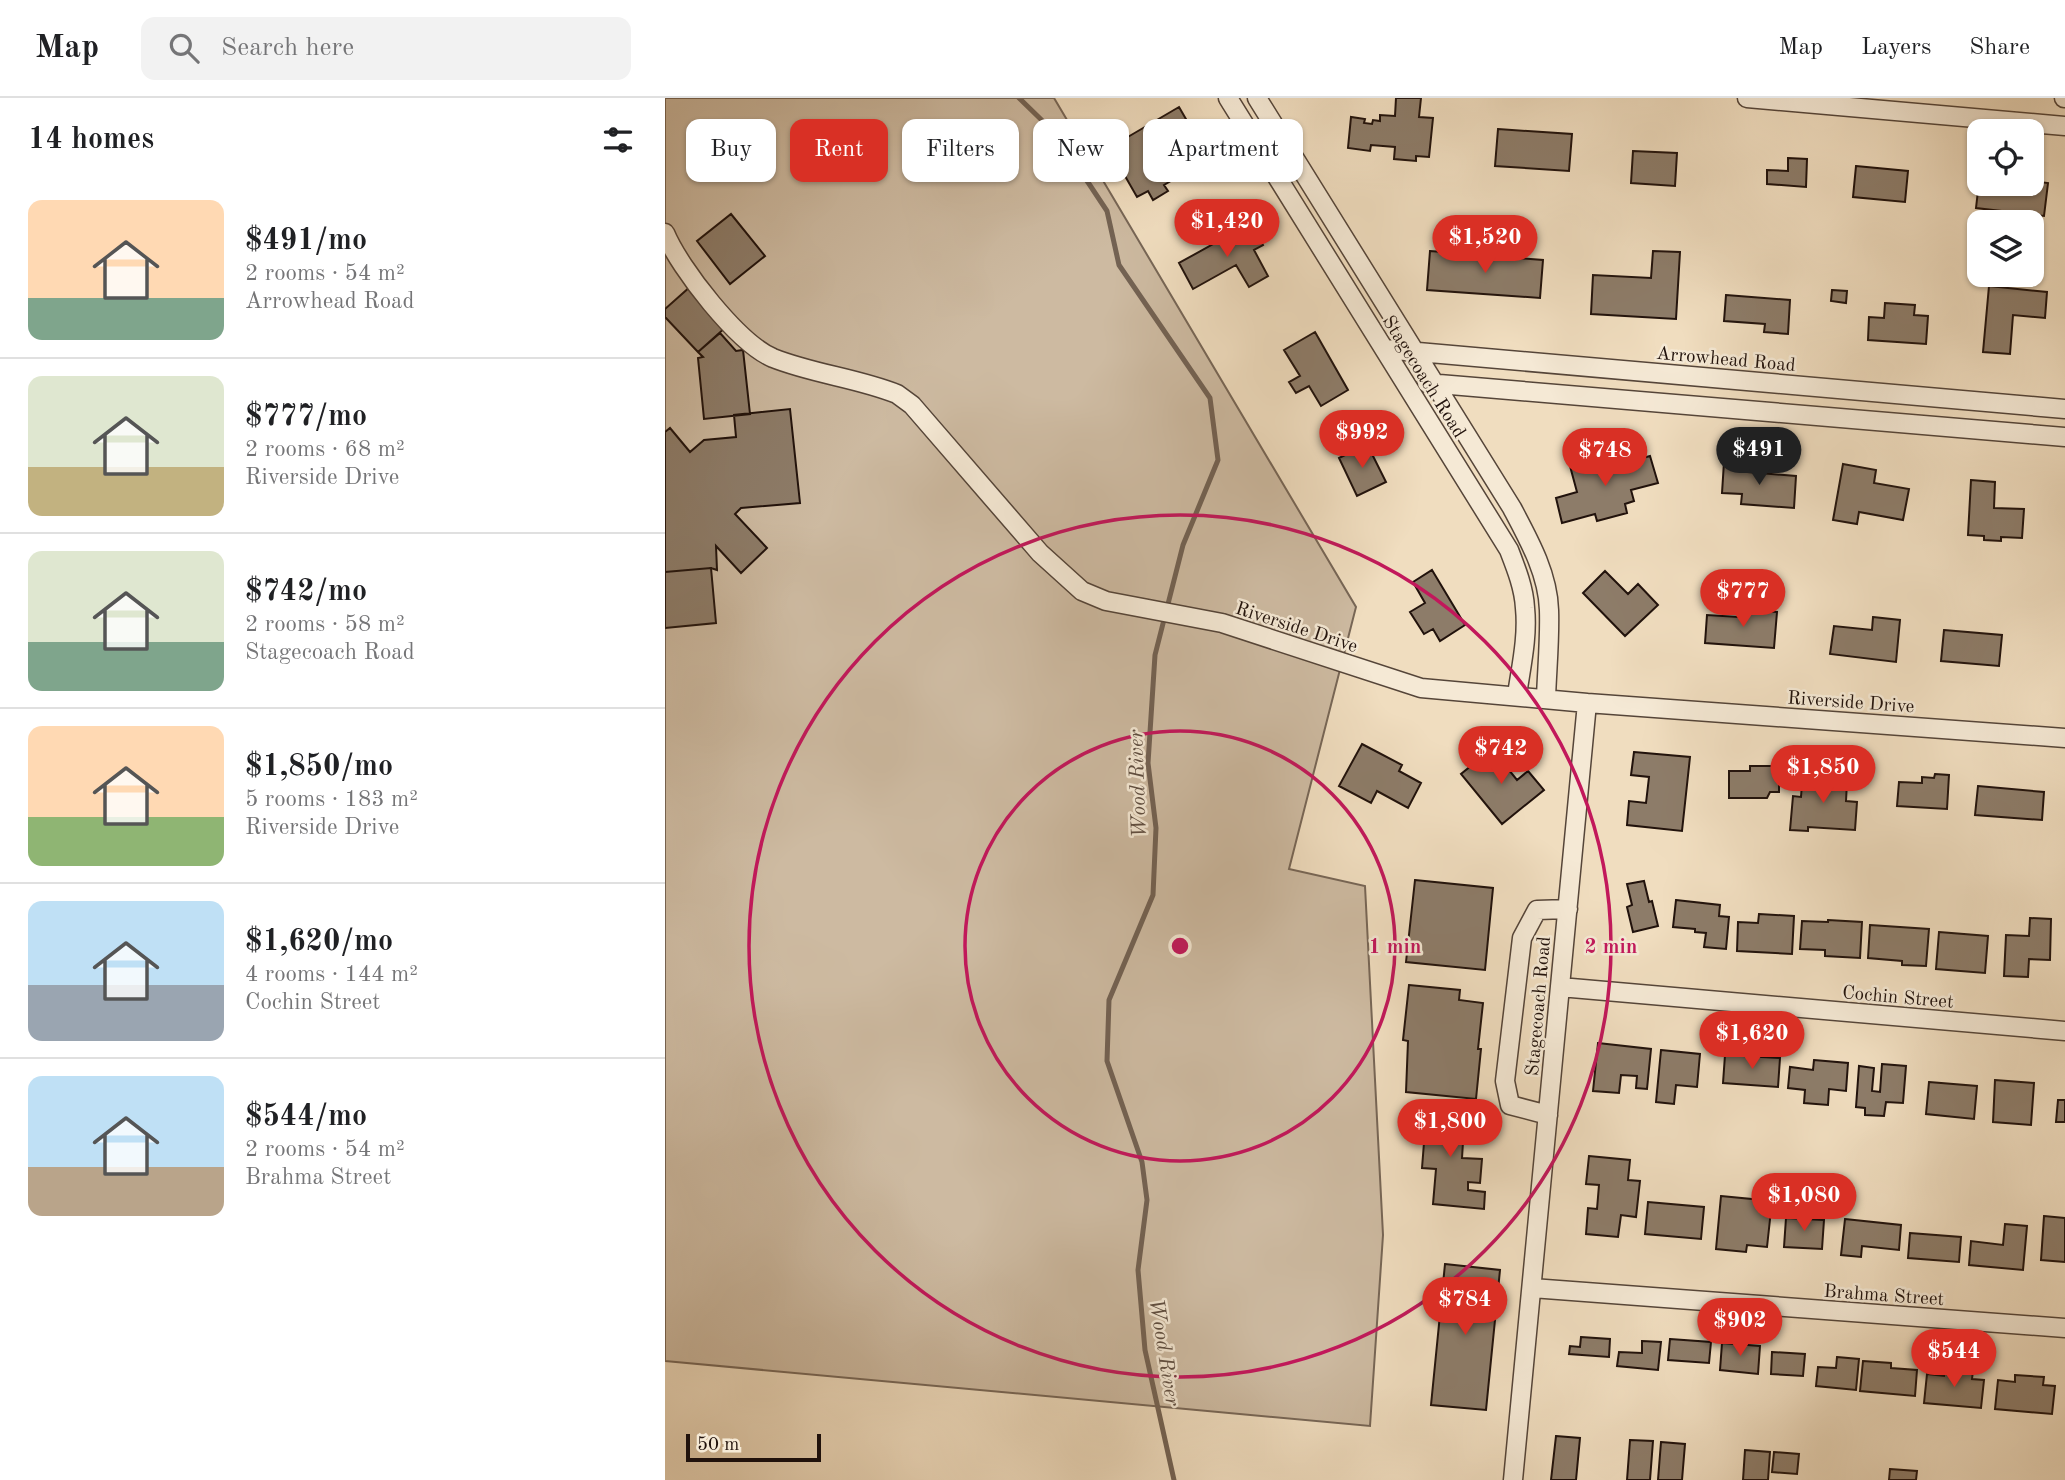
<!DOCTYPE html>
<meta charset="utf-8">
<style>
body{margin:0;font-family:"Old Standard TT",serif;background:#f2f2f2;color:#202124;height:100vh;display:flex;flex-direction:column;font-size:26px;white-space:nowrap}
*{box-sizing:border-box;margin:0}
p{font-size:23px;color:#757577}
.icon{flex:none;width:38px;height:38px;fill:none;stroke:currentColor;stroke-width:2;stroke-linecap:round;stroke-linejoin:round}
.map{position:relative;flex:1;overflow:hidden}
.details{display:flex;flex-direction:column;background:#fff;width:665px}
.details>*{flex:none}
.top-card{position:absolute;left:21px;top:21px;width:665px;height:63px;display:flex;gap:14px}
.fabs{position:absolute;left:1302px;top:21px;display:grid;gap:14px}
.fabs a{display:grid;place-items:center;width:77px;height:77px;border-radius:14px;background:#fff;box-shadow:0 2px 5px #0004;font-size:35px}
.scale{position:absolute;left:21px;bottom:18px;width:135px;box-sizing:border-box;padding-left:7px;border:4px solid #21120c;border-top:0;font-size:19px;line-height:24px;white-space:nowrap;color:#21120c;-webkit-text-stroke:5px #f5e9d5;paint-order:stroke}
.price{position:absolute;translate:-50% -60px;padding:0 16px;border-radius:24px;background:#d93025;color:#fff;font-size:23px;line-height:46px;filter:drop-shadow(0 2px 4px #0008)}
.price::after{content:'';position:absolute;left:50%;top:42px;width:21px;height:16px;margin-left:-10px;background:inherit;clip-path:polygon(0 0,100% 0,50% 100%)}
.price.active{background:#222;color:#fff}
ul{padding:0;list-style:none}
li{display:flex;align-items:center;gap:21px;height:175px;padding:0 28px}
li+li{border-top:2px solid #e0e0e0}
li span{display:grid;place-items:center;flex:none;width:196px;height:140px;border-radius:14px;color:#555}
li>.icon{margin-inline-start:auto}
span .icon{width:84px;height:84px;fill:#fffc;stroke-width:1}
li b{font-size:30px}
h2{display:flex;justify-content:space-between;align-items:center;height:84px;padding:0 28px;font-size:30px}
.tag{padding:0 24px;border-radius:14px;background:#fff;box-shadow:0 2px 5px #0004;font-size:24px;line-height:63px}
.tag.active{background:#d93025;color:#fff}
header{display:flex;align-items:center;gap:42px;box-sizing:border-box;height:98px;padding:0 35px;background:#fff;border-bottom:2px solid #e0e0e0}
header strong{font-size:33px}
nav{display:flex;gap:38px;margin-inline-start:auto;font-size:24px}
.search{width:490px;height:63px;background:#f2f2f2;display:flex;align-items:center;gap:18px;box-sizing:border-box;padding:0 24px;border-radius:14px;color:#757577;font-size:26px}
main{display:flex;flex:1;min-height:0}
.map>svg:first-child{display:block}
.green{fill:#cdbaa1;stroke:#776656;stroke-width:2}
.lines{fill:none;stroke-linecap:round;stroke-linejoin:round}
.stream{stroke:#736253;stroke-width:5}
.building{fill:#8d7c69;stroke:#21120c;stroke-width:2}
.minor-casing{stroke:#554539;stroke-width:21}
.minor{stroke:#f5e9d5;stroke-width:18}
.ring{fill:none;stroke:#c2185b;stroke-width:3.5}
.labels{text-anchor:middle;stroke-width:5;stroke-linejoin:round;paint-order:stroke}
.street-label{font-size:19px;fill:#21120c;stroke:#f5e9d5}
.water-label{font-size:21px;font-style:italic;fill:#5f4e41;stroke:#f5e9d5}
.centre{fill:#c2185b;stroke:#f5e9d5;stroke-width:3.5}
.ring-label{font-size:21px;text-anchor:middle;font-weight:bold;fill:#c2185b;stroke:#f5e9d5;stroke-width:5;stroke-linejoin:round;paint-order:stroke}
</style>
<header>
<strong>Map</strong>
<div class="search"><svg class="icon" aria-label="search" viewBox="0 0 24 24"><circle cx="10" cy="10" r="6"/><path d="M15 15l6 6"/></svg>Search here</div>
<nav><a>Map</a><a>Layers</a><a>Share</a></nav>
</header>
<main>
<section class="details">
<h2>14 homes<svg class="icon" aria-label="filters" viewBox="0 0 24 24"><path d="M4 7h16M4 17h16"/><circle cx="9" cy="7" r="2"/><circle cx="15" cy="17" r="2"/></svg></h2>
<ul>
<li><span style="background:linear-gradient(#ffd9b3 70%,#7fa58c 0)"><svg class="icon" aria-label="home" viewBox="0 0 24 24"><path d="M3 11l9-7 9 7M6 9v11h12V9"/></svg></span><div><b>$491/mo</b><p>2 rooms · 54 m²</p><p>Arrowhead Road</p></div></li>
<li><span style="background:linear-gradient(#dfe7d0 65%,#c2b280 0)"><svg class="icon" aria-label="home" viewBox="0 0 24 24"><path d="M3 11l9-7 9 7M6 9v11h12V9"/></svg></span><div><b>$777/mo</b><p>2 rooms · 68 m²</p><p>Riverside Drive</p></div></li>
<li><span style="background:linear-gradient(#dfe7d0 65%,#7fa58c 0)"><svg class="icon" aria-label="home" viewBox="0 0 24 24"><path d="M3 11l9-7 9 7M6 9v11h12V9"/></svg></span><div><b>$742/mo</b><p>2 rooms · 58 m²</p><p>Stagecoach Road</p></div></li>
<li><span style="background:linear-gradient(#ffd9b3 65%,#8fb573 0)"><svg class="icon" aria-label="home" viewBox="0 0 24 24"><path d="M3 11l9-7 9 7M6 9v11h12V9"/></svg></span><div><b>$1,850/mo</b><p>5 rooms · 183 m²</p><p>Riverside Drive</p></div></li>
<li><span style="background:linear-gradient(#bfe0f5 60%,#9aa5b1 0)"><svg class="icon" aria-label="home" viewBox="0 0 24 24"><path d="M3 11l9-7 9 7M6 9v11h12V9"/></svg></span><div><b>$1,620/mo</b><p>4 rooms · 144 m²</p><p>Cochin Street</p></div></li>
<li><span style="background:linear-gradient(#bfe0f5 65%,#b9a48a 0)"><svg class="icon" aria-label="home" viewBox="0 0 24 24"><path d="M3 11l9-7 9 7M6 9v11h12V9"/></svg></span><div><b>$544/mo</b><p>2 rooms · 54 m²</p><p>Brahma Street</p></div></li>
</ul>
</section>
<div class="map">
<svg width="1400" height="1382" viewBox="0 0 1400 1382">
<rect width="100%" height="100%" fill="#f0ddbf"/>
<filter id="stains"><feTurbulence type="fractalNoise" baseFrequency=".00286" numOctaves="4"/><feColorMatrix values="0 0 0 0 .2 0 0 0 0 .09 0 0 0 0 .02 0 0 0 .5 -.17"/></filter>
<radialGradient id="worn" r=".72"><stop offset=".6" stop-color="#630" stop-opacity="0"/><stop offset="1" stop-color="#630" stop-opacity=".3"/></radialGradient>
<path class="green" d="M0,0H389L691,509L624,771L700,788L718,1137L705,1328L0,1263Z"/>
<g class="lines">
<path class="stream" d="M354,0L391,36L442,113L454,167L545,300L553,362L518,447L490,557L483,665L491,730L488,797L444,902L442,963L477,1064L482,1102L473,1172L480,1252L509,1382"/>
</g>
<path class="building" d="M731,0H756L754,19L768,20L764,59L751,58V63L729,61L730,49L706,47L705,53L683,50L686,19L700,21L699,25L707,26L708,22L715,23V17L730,18Z
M514,9L544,61L499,87L503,93L488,102L483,93L472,99L444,50Z
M833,31L907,36L904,73L830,68Z
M968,53L1012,55L1010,88L966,85Z
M1123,60L1142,61L1141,89L1102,86V72L1123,73Z
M1191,68L1243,73L1240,104L1188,99Z
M1367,83L1383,85L1379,118L1311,110L1314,84V86L1359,89L1360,86H1367Z
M66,116L100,158L65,186L32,143Z
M586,125L598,147L589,152L603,178L584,189L571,167L528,191L514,165Z
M765,153L878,162L875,200L762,192Z
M988,153L1015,154L1011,221L926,216L928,177L986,180Z
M26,188L61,229L33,254L0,219V211Z
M1324,188L1382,194L1380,220L1348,217L1345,256L1318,254Z
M1167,192L1182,193L1181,205L1166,203Z
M1061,197L1125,202L1123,236L1099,234L1100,226L1059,223Z
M1220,205L1250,207L1249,217L1263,218L1261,246L1203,242L1204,219L1219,220Z
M650,234L683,292L656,308L644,288L631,295L624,284L635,278L619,252Z
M55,235L71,253L78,252L85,316L39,321L33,260L38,259L33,254Z
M125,311L135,405L76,410L70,416L102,450L76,475L51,448L52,472L46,470L0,474V334L5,330L25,354L39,342L71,339L69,317Z
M702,346L721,384L692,398L674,360Z
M985,358L993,385L966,392L969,403L960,406L962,415L932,423L930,416L897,425L891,400L912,394L905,368L940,359L942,364L950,362L952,367Z
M1059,364L1083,366V374L1131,378L1129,410L1076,406L1077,396L1057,395Z
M1178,366L1211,372L1209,385L1244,391L1238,422L1194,414L1192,426L1168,422Z
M1306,382L1330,384L1329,410L1359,411L1357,440L1336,439V443L1319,442V438L1303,437Z
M46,470L51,525L0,530V474Z
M767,472L800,527L775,543L768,531L759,536L745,514L760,505L748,484Z
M940,473L963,496L973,486L993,507L960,538L918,495Z
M1073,511L1112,514L1109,550L1040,545L1042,517L1073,519Z
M1208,519L1235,522L1231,564L1165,556L1169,528L1207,532Z
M1279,532L1337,537L1334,568L1276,563Z
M697,646L737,667L734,673L756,685L743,710L712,693L706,705L674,688Z
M827,651L852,682L863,673L879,692L837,726L796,676Z
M969,654L1025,659L1017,733L962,727L964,703L981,705L984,679L966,677Z
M1085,668H1114V694H1105L1102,700H1064V673H1085Z
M1138,673L1161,675V682L1182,684L1181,703L1192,704L1190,732L1143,729V733L1125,732L1128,698L1136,699Z
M1270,676L1284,677L1282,711L1232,708L1234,684L1257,685V679L1269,680Z
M1313,688L1379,694L1377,722L1310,717Z
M750,782L828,790L820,872L741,864Z
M979,783L984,804L987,803L993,828L968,834L962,809L967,807L962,786Z
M1011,802L1055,807L1054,818L1064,819L1061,851L1039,849L1041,835L1030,834V831L1008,829Z
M1094,816L1129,818L1127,856L1072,853L1073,824L1093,825Z
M1365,820L1386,821L1385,862L1364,861L1363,879L1339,878L1341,837L1364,838Z
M1163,822L1197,824L1195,860L1160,858V852L1135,851L1137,823L1163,824Z
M1205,827L1264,831L1261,868L1237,867V863L1203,860Z
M1274,834L1323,838L1320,875L1271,871Z
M744,887L795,892L794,902L818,905L813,951H816L811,1001L741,994L743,943L738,942Z
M933,945L986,951L982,991L971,990L972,978L956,977L954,995L928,993Z
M996,952L1035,956L1032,989L1011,987L1009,1006L991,1004Z
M1060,957L1115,960L1113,989L1058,985Z
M1149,962L1183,965L1181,993L1164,991L1163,1007L1139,1005L1140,992L1123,990L1125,969L1148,972Z
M1217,966L1241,968L1238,1005L1221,1004L1219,1018L1200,1017V1010L1191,1009L1194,968L1209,970L1207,993L1215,994Z
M1330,982L1369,985L1366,1027L1328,1024Z
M1264,984L1312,988L1309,1021L1261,1016Z
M1393,1002H1400V1024H1391Z
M748,1014L810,1019L808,1045L798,1044L797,1060L817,1061L815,1085L803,1084V1092L820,1094L819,1111L768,1106L771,1071L757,1070L760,1032L747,1031Z
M924,1058L965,1062L963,1082L975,1083L971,1119L956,1117L953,1139L921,1136L923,1110L932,1111L934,1087L921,1086Z
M1056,1098L1107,1103L1102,1149L1082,1147L1081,1154L1051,1151Z
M983,1104L1039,1109L1036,1141L980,1136Z
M1379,1118L1400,1120V1164L1376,1162Z
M1121,1120L1159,1122L1157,1151L1119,1149Z
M1180,1121L1236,1127L1234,1152L1197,1148L1196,1159L1176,1157Z
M1340,1126L1362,1128L1358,1172L1304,1167L1306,1143L1338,1147Z
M1245,1135L1296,1139L1294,1164L1243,1160Z
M780,1166L835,1172L821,1312L766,1307Z
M916,1239L945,1241L944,1259L904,1256L905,1248L915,1249Z
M1005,1241L1046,1244L1044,1265L1003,1262Z
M977,1243L996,1244L993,1272L952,1268L954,1254L977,1255Z
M1057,1245L1095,1248L1093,1276L1055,1272Z
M1107,1254L1140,1256L1138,1278L1106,1276Z
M1172,1259L1194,1261L1191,1292L1151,1288L1153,1269L1171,1270Z
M1198,1263L1226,1265V1270L1252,1272L1250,1298L1195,1293Z
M1279,1271L1308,1273L1307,1281L1319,1282L1316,1310L1259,1305L1262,1276L1279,1278Z
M1350,1277L1379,1279L1378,1287L1390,1288L1387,1316L1330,1311L1333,1282L1350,1284Z
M891,1338L915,1340L911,1382H886Z
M965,1342L988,1343L985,1382H962Z
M996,1344L1020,1346L1017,1382H993Z
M1080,1352L1105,1354L1103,1382H1078Z
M1109,1354L1134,1356L1132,1376L1107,1374Z
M1225,1371L1252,1373L1251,1382H1224Z"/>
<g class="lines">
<g class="minor-casing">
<path id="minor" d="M563,0L844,452C851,470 859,490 860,510C863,539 856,569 852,597
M592,0L847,410C864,442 883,476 884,512C885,541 882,571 881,600
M1082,0L1400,28
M1399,0H1400
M0,135C15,171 73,245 108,260C148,276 192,280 232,296L247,307L375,455L417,493L441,503L557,525L756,590L922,605L1400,640
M719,251L1400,311
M762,285L1400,339
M895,889L1400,933
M883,1017L845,1007L840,983L857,840L872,812L903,811
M867,1190L1400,1230
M848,1382L922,605"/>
</g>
<use href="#minor" class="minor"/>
</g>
<g class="ring">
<circle cx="515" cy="848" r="215"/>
<circle cx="515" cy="848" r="431"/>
</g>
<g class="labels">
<g class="street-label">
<text transform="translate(1061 260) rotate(5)" y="7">Arrowhead Road</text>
<text transform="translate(760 278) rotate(58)" y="7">Stagecoach Road</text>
<text transform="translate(632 528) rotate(18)" y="7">Riverside Drive</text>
<text transform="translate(1186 603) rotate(4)" y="7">Riverside Drive</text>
<text transform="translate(1233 898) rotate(5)" y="7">Cochin Street</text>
<text transform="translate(872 908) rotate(-85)" y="7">Stagecoach Road</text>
<text transform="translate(1219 1196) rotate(4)" y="7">Brahma Street</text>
</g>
<g class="water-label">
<text transform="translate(472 686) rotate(-92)" y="7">Wood River</text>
<text transform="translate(500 1254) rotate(81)" y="7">Wood River</text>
</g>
</g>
<circle cx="515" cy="848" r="10" class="centre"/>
<g class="ring-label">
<text x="730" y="855">1 min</text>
<text x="946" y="855">2 min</text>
</g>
<rect width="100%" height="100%" filter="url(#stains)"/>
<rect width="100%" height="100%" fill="url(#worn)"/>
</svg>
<div class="fabs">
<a><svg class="icon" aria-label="locate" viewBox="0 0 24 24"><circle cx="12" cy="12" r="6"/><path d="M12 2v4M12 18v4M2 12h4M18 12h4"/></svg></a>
<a><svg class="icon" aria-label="layers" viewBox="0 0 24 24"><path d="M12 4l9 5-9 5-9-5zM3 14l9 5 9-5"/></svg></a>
</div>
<div class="scale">50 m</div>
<b class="price" style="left:562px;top:161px">$1,420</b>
<b class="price" style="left:820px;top:177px">$1,520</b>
<b class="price" style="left:697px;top:372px">$992</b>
<b class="price active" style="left:1094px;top:389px">$491</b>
<b class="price" style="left:940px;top:390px">$748</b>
<b class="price" style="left:1078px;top:531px">$777</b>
<b class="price" style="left:836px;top:688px">$742</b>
<b class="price" style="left:1158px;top:707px">$1,850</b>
<b class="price" style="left:1087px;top:973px">$1,620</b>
<b class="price" style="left:785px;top:1061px">$1,800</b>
<b class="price" style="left:1139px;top:1135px">$1,080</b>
<b class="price" style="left:800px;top:1239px">$784</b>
<b class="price" style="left:1075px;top:1260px">$902</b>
<b class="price" style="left:1289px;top:1291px">$544</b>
<div class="top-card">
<a class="tag">Buy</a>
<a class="tag active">Rent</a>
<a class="tag">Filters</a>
<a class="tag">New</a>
<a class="tag">Apartment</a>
</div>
</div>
</main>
